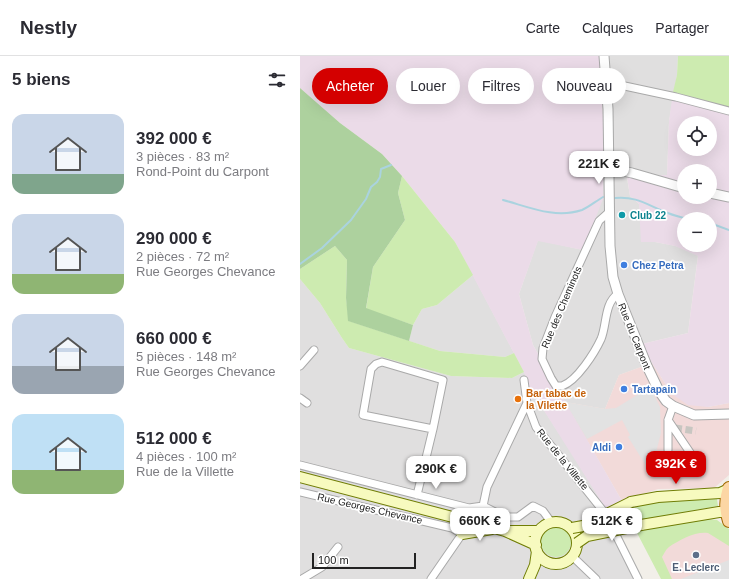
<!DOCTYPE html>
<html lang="fr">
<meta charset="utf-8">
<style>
body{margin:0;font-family:Arial,sans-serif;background:#f7f7f7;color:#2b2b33;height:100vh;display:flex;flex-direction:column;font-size:15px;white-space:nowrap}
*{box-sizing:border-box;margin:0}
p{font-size:13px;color:#7c7c81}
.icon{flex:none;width:22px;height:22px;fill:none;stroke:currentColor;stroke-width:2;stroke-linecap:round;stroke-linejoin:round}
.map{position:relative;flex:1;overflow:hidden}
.details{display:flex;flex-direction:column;background:#fff;width:300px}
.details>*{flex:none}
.top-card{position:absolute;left:12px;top:12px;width:357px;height:36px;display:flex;gap:8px}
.buttons{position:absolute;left:377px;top:60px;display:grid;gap:8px}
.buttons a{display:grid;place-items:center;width:40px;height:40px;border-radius:50%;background:#fff;box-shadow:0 4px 16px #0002;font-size:20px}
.scale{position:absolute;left:12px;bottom:10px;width:104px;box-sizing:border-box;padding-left:4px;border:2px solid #222;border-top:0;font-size:11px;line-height:14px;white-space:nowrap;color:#222;-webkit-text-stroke:3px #fff;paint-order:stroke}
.price{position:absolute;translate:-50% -34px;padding:0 9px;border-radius:8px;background:#fff;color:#222;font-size:13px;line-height:26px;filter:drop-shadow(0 1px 2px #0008)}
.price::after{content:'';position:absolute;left:50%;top:24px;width:12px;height:9px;margin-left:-6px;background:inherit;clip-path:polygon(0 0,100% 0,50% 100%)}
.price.active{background:#d40000;color:#fff}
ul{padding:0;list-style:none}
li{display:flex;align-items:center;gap:12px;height:100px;padding:0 12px}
li span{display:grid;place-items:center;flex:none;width:112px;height:80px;border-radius:12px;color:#555}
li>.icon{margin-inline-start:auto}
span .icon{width:48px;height:48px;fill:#fffc;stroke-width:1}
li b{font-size:17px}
h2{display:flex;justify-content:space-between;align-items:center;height:48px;padding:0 12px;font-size:17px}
.chip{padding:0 14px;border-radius:18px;background:#fff;box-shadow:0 4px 16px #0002;font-size:14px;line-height:36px}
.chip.active{background:#d40000;color:#fff}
header{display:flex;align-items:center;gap:24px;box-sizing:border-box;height:56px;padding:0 20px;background:#fff;border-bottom:1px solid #e1e1e2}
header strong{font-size:19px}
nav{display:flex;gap:22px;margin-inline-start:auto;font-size:14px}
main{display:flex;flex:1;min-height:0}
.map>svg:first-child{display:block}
.residential{fill:#e0dfdf}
.commercial{fill:#f2dad9}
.industrial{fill:#ebdbe8;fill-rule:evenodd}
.grass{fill:#cdebb0}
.forest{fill:#add19e}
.parking{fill:#e2e2e2}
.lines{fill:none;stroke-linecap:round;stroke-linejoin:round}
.stream{stroke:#aad3df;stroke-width:2}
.minor-tunnel{stroke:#c8c6c1;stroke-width:7;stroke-dasharray:7 3.5;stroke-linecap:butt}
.minor-casing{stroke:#a9a9a9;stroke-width:9}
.tertiary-casing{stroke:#a9a9a9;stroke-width:11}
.secondary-casing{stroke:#707d05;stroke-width:12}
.primary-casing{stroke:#a06b00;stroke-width:14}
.minor{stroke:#fff;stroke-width:7}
.tertiary{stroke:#fff;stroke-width:9}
.secondary{stroke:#f7fabf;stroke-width:10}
.primary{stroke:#fcd6a4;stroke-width:12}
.secondary-bridge-casing{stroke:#707d05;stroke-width:12;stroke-linecap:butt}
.secondary-bridge{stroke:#f7fabf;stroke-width:10}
.culture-dot{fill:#0f9aa8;stroke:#fff;stroke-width:1.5}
.shop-dot{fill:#3f7fe0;stroke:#fff;stroke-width:1.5}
.food-dot{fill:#e8710a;stroke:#fff;stroke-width:1.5}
.service-dot{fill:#5c6f8a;stroke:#fff;stroke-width:1.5}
.labels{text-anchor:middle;stroke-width:3.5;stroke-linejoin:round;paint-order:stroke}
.culture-label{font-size:10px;font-weight:bold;fill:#0d838f;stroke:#fff;text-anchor:start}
.shop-label{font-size:10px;font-weight:bold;fill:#366cbe;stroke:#fff;text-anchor:start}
.street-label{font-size:10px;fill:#222;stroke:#fff}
.food-label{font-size:10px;font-weight:bold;fill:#c56008;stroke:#fff;text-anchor:start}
.service-label{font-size:10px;font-weight:bold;fill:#4e5e75;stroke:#fff}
</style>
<header>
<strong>Nestly</strong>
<nav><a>Carte</a><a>Calques</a><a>Partager</a></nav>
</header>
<main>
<section class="details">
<h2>5 biens<svg class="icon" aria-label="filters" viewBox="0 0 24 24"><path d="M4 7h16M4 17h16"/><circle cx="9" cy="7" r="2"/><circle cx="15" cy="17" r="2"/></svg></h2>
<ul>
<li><span style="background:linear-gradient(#c9d6e8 75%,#7fa58c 0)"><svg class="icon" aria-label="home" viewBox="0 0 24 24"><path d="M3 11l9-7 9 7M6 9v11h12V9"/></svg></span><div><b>392 000 €</b><p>3 pièces · 83 m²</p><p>Rond-Point du Carpont</p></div></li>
<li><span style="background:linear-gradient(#c9d6e8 75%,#8fb573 0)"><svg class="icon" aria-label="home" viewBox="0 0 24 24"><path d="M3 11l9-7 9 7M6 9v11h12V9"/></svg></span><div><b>290 000 €</b><p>2 pièces · 72 m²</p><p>Rue Georges Chevance</p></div></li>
<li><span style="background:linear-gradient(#c9d6e8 65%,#9aa5b1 0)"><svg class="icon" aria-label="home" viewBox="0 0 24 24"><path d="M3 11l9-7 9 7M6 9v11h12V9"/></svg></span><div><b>660 000 €</b><p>5 pièces · 148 m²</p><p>Rue Georges Chevance</p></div></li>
<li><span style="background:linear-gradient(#bfe0f5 70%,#8fb573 0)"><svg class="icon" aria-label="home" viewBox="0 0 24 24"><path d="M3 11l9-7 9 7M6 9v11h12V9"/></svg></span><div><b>512 000 €</b><p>4 pièces · 100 m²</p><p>Rue de la Villette</p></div></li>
</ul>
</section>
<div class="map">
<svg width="429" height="523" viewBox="0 0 429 523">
<rect width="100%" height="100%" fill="#f2efe9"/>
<path class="residential" d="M300,0H378L377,19L369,65L367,120L327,122L330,140L339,148L342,186H355L376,190L398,199L388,277L342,288L352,307L319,319L305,353L265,346L233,289L219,238L238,184L283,194L302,143L304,81Z
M173,219L214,297L205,301L140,295L109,285L113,269L122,253L137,249Z
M0,223L20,247L42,282L49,292L151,320L212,322L224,316L227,322L231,343L236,342L272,397L306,453L342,523H0Z"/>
<path class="commercial" d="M352,307L372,338L408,351L429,347V419L414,432L358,433L322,445L265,346L305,353L319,319Z
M406,470L429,483V523H367L346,482Z"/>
<path class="industrial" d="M0,0H300L304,81L303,143L283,194L238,185L219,238L233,289L322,445L306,453L236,342L231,343L227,322L155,186L102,120L82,98L40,67L0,32Z
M373,36L429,51V347L408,351L388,349L372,338L352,307L342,288L388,277L398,200L375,190L355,186H341L339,148L330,140L327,121L367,119L369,65ZM384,67H410V93H384ZM384,115H410V141H384ZM384,163H410V189H384Z"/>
<path class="grass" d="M378,0H429V51L373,36L377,19Z
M102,120L155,186L173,219L137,249L122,253L113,269L66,253L73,211L105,164L98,137Z
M35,190L47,204L46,242L49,265L140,295L205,301L214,297L224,316L212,322L151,320L49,292L42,282L20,247L0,223V213Z
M417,443L418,450L314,469L310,461C344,442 380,444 417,443Z
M409,463L417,464L429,473V490L408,477C396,475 379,484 369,491C366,493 364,498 362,501L372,523H361L336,475L391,464Z
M241 486a15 15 0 1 1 30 0a15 15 0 1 1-30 0Z"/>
<path class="forest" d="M0,32L40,67L82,98L102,120L98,137L105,164L73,211L66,252L113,269L109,285L48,265L46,242L47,204L35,190L0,213Z"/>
<path class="parking" d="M350,331L360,351L361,377L354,404L345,408L328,381L330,379L322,364L287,383L265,346L305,353L316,352Z
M429,504V523H381Z"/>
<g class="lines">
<path class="stream" d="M315,142C335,140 346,148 363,155C371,159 380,161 388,163
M203,144C229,151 255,163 282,154C289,151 296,145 303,141
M410,167L429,174
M0,208L22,192L51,164L66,143L71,131L77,126L80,121L81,113L91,109"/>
<path class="minor-tunnel" d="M375,372L396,375
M305,456L315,477"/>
<g class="minor-casing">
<path id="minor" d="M306,26L376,41L429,55
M309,156L299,165L255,261L243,292L242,303L251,322L256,330C258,330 260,330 262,330C277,325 295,296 301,283C307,269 304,247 318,238
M0,310L14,294
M0,342L7,347
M227,347L236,371L304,456
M368,364L391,398
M368,394V364L373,350
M0,409L169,452L183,450L205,461H218L233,450L243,455L251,466
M0,436L152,472L162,478L131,523
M117,439L133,373L63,359L71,313L76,308L82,306L143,324L133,373
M183,450L187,431L227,347L224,324
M316,479L338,523
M272,500L296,523
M2,523L22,511L38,491"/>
</g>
<g class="tertiary-casing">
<path id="tertiary" d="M304,0L308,53L310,190L313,221L318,238L347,310L359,335L366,345L373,350L394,359L429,358
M309,112L332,117L384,132
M410,137L429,141"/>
</g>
<g class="secondary-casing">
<path id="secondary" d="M0,421L183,469L205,475L236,489
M331,446L358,441L420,437L429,433
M235 487a21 21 0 1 1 42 0a21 21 0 1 1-42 0Z
M341,469L419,456H426
M205,475H239
M162,478L192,473
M229,523L235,509L237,495"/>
</g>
<g class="primary-casing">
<path id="primary" d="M429,432C425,444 425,453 429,465"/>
</g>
<use href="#minor" class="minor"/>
<use href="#tertiary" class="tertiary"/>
<use href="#secondary" class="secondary"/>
<use href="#primary" class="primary"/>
<g class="secondary-bridge-casing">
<path id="secondary-bridge" d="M272,472L283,470L331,446
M277,487L287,480L341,469"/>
</g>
<use href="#secondary-bridge" class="secondary-bridge"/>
</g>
<circle class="culture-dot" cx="322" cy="159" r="4"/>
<g class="shop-dot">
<circle cx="324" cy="209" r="4"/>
<circle cx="324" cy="333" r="4"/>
<circle cx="319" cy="391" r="4"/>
</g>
<circle class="food-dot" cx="218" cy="343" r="4"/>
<circle class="service-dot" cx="396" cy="499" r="4"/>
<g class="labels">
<g class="culture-label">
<text x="330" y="163">Club 22</text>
</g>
<g class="shop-label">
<text x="332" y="213">Chez Petra</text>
<text x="332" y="337">Tartapain</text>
<text x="311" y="395" text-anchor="end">Aldi</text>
</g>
<g class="street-label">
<text transform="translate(261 251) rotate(-67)" y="4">Rue des Cheminots</text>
<text transform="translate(335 280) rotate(68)" y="4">Rue du Carpont</text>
<text transform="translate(263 403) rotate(51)" y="4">Rue de la Villette</text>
<text transform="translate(70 452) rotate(13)" y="4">Rue Georges Chevance</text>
</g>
<g class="food-label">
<text x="226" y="341">Bar tabac de<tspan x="226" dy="12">la Vilette</tspan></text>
</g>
<g class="service-label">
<text x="396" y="515">E. Leclerc</text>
</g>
</g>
</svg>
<div class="buttons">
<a><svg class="icon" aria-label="locate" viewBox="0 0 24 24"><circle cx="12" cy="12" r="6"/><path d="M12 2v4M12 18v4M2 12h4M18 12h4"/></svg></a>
<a>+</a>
<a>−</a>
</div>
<div class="scale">100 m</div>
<b class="price" style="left:299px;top:129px">221K €</b>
<b class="price active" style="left:376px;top:429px">392K €</b>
<b class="price" style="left:136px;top:434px">290K €</b>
<b class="price" style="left:180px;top:486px">660K €</b>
<b class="price" style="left:312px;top:486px">512K €</b>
<div class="top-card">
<a class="chip active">Acheter</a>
<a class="chip">Louer</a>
<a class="chip">Filtres</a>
<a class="chip">Nouveau</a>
</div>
</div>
</main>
